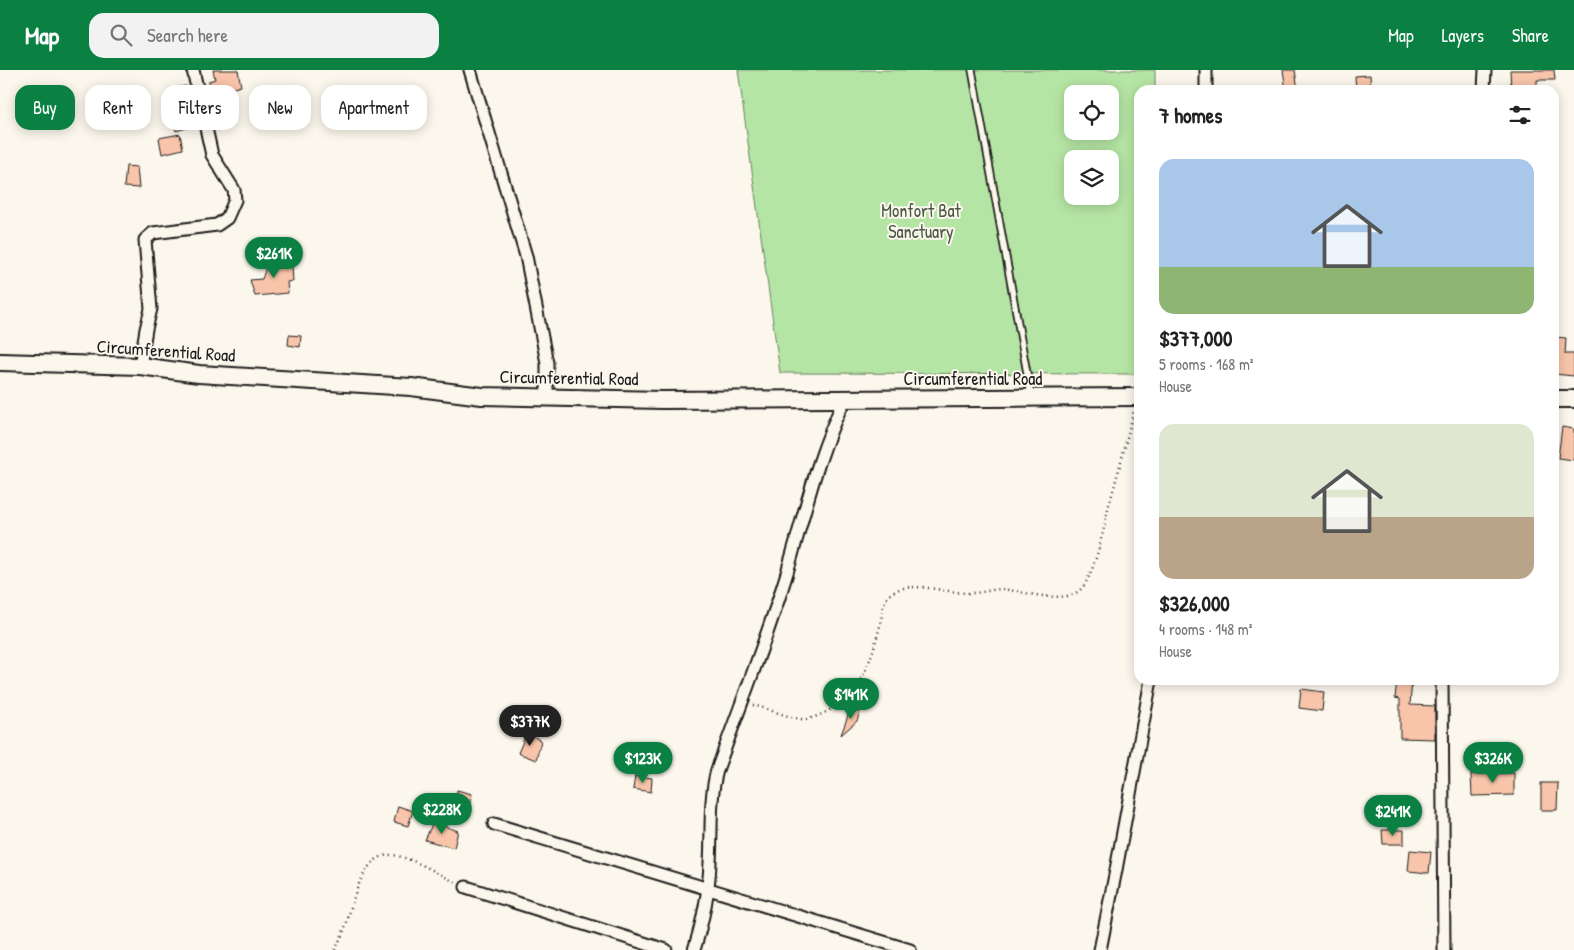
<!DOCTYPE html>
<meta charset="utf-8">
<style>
body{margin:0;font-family:"Patrick Hand",sans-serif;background:#f2f2f2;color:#222;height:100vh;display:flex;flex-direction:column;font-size:19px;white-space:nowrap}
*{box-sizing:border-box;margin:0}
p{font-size:16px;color:#767676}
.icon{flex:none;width:28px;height:28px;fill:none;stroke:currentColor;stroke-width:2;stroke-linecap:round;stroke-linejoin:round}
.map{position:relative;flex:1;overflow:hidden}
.side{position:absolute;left:1134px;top:15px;width:425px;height:600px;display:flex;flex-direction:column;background:#fff;border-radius:15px;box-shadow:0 2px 12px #0003}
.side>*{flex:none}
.guide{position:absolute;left:15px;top:15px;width:475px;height:45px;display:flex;gap:10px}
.tools{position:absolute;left:1064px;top:15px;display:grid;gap:10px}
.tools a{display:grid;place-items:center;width:55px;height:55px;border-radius:10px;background:#fff;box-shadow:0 2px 12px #0003;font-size:25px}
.price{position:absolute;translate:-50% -42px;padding:0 11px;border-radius:18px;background:#0b8043;color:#fff;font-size:16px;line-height:32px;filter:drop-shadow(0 1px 2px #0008)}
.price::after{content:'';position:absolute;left:50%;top:30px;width:15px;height:11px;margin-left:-8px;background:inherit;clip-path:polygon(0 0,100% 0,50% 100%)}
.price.current{background:#222;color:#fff}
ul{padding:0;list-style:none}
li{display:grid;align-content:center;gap:10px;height:265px;padding:0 25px}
li span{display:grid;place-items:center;height:155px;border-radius:15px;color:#555}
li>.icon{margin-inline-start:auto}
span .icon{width:90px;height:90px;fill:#fffc;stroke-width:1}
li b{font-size:21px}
h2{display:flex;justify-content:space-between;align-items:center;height:60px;padding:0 25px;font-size:21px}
.pill{padding:0 18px;border-radius:15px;background:#fff;box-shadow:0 2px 12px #0003;font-size:18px;line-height:45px}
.pill.current{background:#0b8043;color:#fff}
header{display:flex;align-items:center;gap:30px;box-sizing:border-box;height:70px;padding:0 25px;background:#0b8043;color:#fff}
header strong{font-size:24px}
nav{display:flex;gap:28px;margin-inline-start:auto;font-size:18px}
.search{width:350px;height:45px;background:#f2f2f2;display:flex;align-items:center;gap:12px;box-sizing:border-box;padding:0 18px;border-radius:15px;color:#767676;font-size:19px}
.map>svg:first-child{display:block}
.green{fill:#b5e5a4;stroke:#688060;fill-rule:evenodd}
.building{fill:#f9c5aa;stroke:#1c1c1c}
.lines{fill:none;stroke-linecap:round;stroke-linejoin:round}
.service-casing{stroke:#1c1c1c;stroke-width:9}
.minor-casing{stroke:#1c1c1c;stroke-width:15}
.secondary-casing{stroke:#1c1c1c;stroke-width:20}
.path{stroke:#1c1c1c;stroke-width:2.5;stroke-dasharray:1 4;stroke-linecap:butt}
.service{stroke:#fbf7ec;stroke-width:5.5}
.minor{stroke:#fbf7ec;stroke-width:11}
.secondary{stroke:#fbf7ec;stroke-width:16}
.labels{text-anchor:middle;stroke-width:4;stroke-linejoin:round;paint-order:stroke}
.park-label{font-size:18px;fill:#4a5845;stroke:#fbf7ec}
.street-label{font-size:18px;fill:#1c1c1c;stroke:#fbf7ec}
</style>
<header>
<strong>Map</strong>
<div class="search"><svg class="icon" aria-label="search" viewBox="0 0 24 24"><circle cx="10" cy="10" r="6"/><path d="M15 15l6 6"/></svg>Search here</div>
<nav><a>Map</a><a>Layers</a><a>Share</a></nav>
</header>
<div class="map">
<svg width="1574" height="880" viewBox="0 0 1574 880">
<rect width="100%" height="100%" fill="#fbf7ec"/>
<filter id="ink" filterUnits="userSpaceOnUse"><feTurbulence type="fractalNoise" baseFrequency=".02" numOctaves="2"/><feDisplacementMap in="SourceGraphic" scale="10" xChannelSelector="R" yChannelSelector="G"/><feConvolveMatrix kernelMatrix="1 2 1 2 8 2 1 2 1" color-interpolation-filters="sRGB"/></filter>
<g filter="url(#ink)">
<path class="green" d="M738,0H1155V20H1139V304L780,303ZM1072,24H1110V61H1072ZM1072,89H1110V126H1072Z"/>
<path class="building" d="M213,0H238L241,16L211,24L209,11L215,9Z
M1283,0H1295L1298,20H1286Z
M1510,0H1554L1555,10H1537V18H1511Z
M1370,5L1371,20H1356L1355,6Z
M186,16L191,40L197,55L176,61L172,46L176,44L170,19Z
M180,64L183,79L162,84L159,68Z
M126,96L137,97L139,118L124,117Z
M286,188V197L292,196L293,211L287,212L288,223L255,226L250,210L262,209L269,189Z
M289,265L301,266L300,277L288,275Z
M1554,267L1566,268L1565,284H1574V306L1554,304Z
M1562,357L1574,359V390L1558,388Z
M1397,610H1412L1410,635L1435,636V669L1400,668V629L1395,628Z
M1301,619L1324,622L1322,641L1299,638Z
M850,640L860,642L857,651L841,665Z
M527,662L541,671L536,690L518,683Z
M1514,703V725L1472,726L1471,704Z
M635,706L652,708L651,722L633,719Z
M1541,713H1558L1557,740H1541Z
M457,720L472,724L470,738L456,733Z
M398,736L413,741L408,756L394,752Z
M433,752L458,761L454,778L425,770Z
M1382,760H1404V774H1383Z
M1410,780L1431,782L1429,803L1408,801Z"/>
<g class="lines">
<g class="service-casing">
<path id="service" d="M972,0L1031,325"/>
</g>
<g class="minor-casing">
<path id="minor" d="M470,0L526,186L547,293V327
M1206,0V20
M1484,20L1485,0
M140,296L146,259L151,239L145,170L153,163L217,155L227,148L235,130L234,120L212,85L193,0
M1442,610L1444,880
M494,754L910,880
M466,817L666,880
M694,880C703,851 709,823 710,792C712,761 709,730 717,700C740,636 766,571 786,506C804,446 817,385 845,329
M1100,880L1116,800L1151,610"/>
</g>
<g class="secondary-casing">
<path id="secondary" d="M0,292L140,296L199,304L411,317L482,326L662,330L1139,327
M1554,329H1574"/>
</g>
<path class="path" d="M753,635C768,639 785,646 800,649C809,650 818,646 826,642C862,623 870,593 880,556C883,544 881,529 893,522C912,510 950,524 972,523C982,523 992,519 1002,519C1022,521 1063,535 1080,520C1095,506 1104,457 1109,435C1118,404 1126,372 1134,340
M335,880C339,872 343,863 346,855C353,832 363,777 398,786C418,791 437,803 455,812"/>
<use href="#service" class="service"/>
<use href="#minor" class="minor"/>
<use href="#secondary" class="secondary"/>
</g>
</g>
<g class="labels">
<g class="park-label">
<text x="921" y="147">Monfort Bat<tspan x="921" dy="21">Sanctuary</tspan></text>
</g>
<g class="street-label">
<text transform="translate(166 281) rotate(4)" y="6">Circumferential Road</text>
<text transform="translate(569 308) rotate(1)" y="6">Circumferential Road</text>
<text x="973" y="315">Circumferential Road</text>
</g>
</g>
</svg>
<div class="tools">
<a><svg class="icon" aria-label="locate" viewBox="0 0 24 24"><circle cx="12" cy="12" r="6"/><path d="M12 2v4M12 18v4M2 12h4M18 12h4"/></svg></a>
<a><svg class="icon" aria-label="layers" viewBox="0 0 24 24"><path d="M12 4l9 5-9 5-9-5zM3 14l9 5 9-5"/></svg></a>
</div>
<b class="price" style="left:274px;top:209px">$261K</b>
<b class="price" style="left:851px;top:650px">$141K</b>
<b class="price current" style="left:530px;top:677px">$377K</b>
<b class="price" style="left:643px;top:714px">$123K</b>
<b class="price" style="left:1493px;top:714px">$326K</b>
<b class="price" style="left:442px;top:765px">$228K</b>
<b class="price" style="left:1393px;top:767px">$241K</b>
<div class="guide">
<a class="pill current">Buy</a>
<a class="pill">Rent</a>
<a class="pill">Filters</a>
<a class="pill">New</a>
<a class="pill">Apartment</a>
</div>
<section class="side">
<h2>7 homes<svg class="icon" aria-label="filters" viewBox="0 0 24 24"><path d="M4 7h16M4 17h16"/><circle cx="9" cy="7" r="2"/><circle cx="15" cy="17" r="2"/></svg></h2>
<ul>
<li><span style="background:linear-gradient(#a9c7e8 70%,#8fb573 0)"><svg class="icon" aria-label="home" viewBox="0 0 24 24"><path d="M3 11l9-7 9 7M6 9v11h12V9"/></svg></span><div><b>$377,000</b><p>5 rooms · 168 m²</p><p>House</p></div></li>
<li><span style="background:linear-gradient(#dfe7d0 60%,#b9a48a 0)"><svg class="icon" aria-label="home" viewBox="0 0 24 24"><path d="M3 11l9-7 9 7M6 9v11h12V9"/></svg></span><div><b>$326,000</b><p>4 rooms · 148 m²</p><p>House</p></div></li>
</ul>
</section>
</div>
